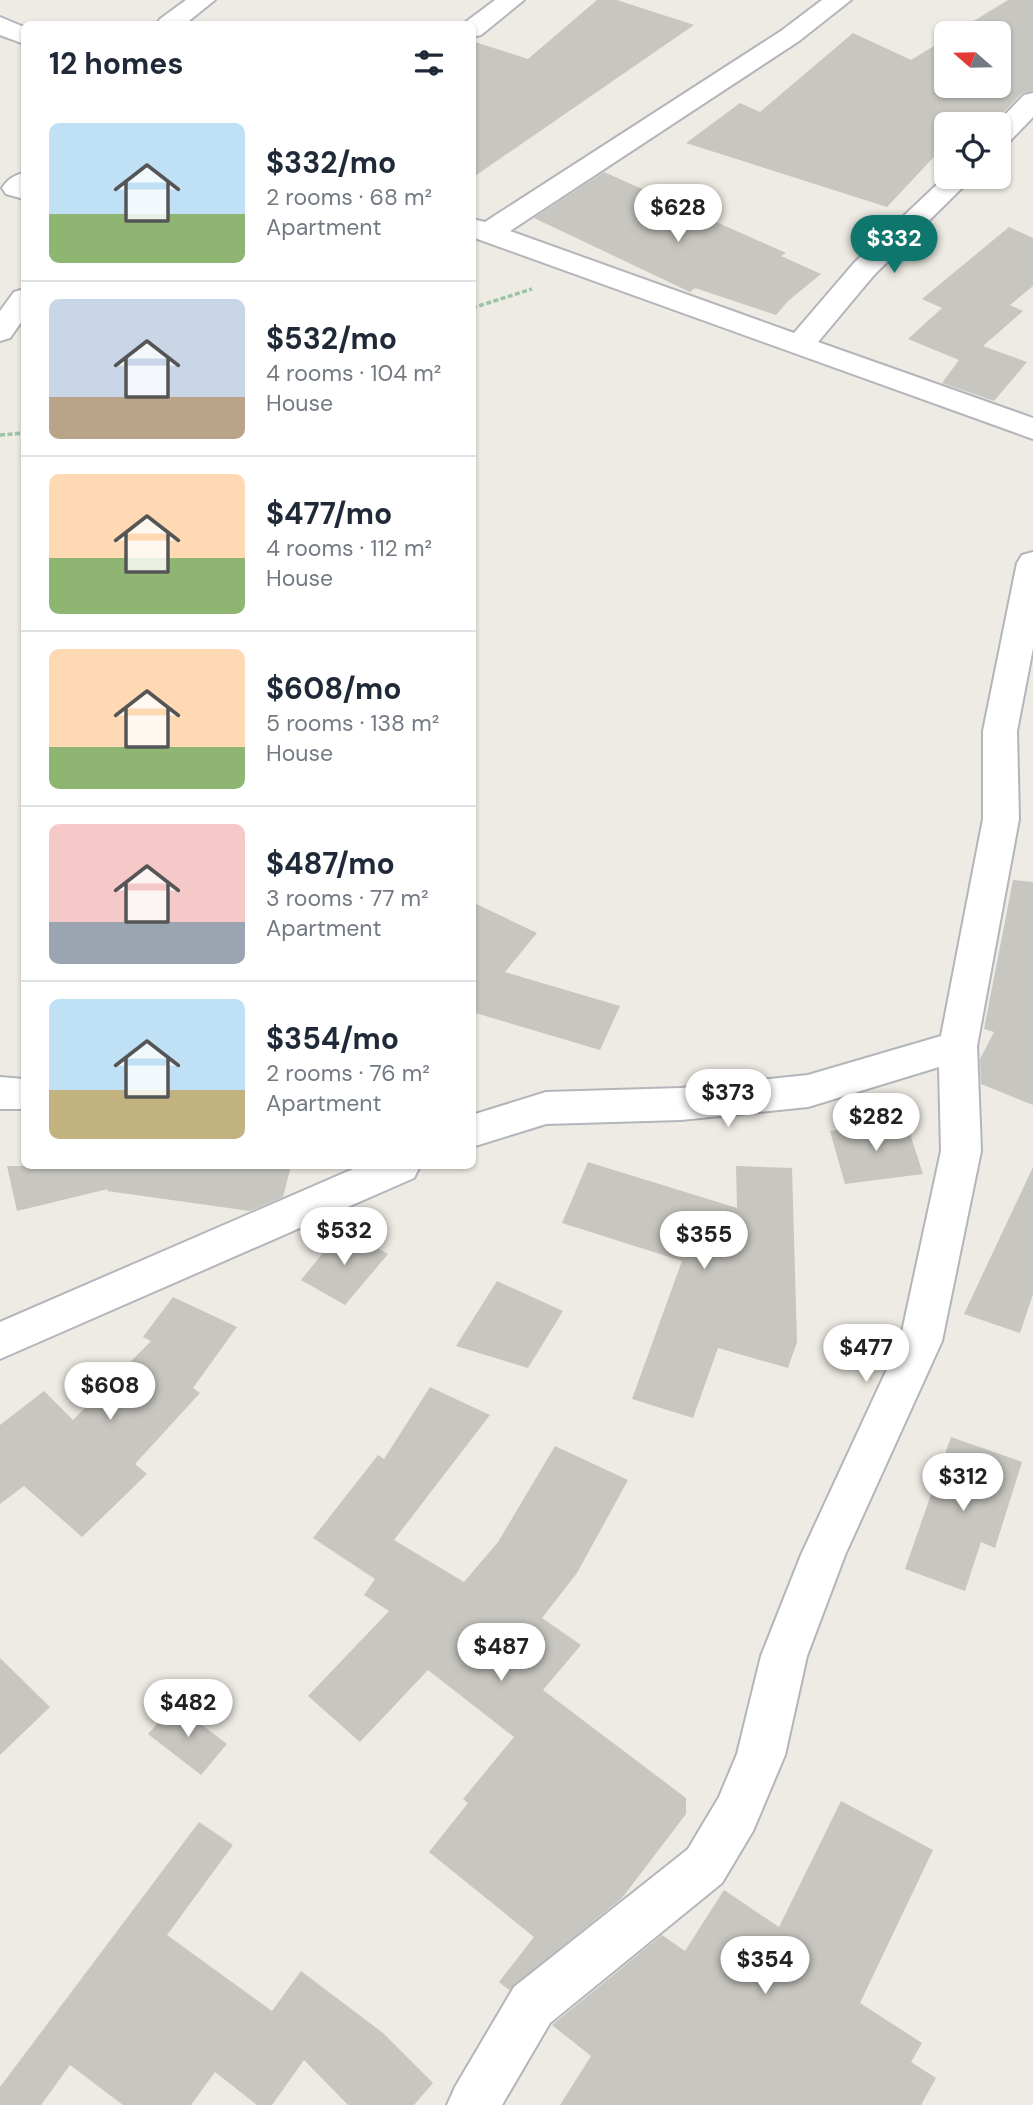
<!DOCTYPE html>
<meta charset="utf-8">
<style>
body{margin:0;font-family:"DM Sans",sans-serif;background:#f6f6f7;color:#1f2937;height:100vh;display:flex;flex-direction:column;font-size:26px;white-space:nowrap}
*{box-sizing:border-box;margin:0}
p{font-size:23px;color:#747a83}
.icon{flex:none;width:38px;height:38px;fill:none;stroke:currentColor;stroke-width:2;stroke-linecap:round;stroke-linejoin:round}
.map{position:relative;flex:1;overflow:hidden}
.sheet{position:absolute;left:21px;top:21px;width:455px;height:1148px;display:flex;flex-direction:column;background:#fff;border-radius:10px;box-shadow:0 2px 5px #0004}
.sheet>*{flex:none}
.needle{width:46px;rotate:290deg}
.controls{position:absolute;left:934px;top:21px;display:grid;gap:14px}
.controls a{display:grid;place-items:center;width:77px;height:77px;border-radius:10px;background:#fff;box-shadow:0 2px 5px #0004;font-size:35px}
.price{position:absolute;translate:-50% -60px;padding:0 16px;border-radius:24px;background:#fff;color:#222;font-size:23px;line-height:46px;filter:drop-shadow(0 2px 4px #0008)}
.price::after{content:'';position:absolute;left:50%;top:42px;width:21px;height:16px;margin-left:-10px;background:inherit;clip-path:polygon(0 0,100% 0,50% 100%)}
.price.on{background:#0f766e;color:#fff}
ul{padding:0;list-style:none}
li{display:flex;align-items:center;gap:21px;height:175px;padding:0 28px}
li+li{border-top:2px solid #e0e1e3}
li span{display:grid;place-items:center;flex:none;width:196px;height:140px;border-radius:10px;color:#555}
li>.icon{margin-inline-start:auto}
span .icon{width:84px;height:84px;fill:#fffc;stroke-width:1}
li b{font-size:30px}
h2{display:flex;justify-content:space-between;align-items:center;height:84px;padding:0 28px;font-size:30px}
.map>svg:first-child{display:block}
.building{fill:#c8c6c0}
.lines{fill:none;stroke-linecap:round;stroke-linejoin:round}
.minor-casing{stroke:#b3b5ba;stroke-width:4}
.path{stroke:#9ac4a6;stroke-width:3.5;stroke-dasharray:5 2.5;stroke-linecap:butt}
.minor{fill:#fff;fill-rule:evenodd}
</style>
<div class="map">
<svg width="1033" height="2105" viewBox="0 0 1033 2105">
<rect width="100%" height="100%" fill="#edebe3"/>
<path class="building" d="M597,0H617L694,25L472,178V41L528,59Z
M1008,0H1033V91L1022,93L995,121L986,117L975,124H947V143L887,207L686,143L740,103L760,112L853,33L911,60L947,38V86H999V33H954Z
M604,172L786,253L781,256L821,274L788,301L776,315L695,288L690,292L534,218Z
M1009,227L1033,238V286L1010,305L1023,311L983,346L1027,362L994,401L942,383L959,360L908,339L942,308L922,299Z
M1013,880L1033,882V1105L981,1084L980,1059L994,1032L984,1029Z
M472,902L537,933L505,972L620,1006L600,1050L472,1012Z
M906,1121L923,1174L845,1184L830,1131Z
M588,1162L737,1208L736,1166L792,1168L797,1342L788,1368L718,1348L693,1418L632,1399L682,1261L562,1223Z
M7,1166H291L283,1197L250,1211L107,1191L108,1189L17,1211Z
M1033,1167V1294L1020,1333L964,1314Z
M338,1234H352L388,1254L345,1305L301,1280Z
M497,1281L563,1311L528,1368L456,1346Z
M173,1297L237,1327L193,1388L200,1393L135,1464L147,1474L82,1537L24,1486L0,1504V1425L44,1391L73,1420L151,1341L143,1337Z
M430,1387L490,1415L394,1540L464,1582L498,1542L555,1446L628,1480L577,1573L542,1618L581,1645L543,1690L686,1798V1814L622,1898L509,1990L499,1982L534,1937L429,1852L468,1803L463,1799L514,1737L428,1670L360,1742L308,1696L389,1611L364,1595L375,1579L313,1538L378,1455L384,1459Z
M951,1437L1022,1462L995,1548L981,1542L965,1591L905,1569Z
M0,1658L50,1707L0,1755Z
M175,1704L227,1744L201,1775L148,1734Z
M841,1801L933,1850L860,2003L922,2043L911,2062L936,2078L921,2105H560L591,2056L552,2025L662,1935L685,1951L724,1890L779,1927Z
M199,1822L233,1845L167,1935L272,2011L301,1971L383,2033L433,2083L414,2105H348L304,2060L272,2105H257L215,2072L191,2105H123L70,2065L41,2105H0V2087Z"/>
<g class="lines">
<g class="minor-casing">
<path id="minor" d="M186,0H215L185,24H157L160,19Z
M495,0H524L481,35L472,37V24H463Z
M822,0H851L799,41L510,231L794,333L854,263L947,175V177H973L874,275L818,342L1033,418V439L472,237V219L485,222L781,31Z
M0,17L24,27V44L0,35Z
M1033,93V117L1008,143L999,145V124H996L1024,95Z
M24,173V199L6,194L2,188C8,179 14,175 24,173Z
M24,289V318L10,338L0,341V311L14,292Z
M1033,552V648L1017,731L1019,819L977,1046L981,1151L942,1341L845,1555L807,1656L785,1755L753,1831L722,1883L550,2023L502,2105H447L455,2087L514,1987L688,1849L719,1797L737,1754L761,1656L801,1555L900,1341L941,1151L939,1067L808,1107L681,1120L546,1124L472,1147V1115L546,1092L681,1088L808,1075L941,1036L983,819V731L1017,563L1022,555Z
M0,1077L24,1079V1109H0Z
M360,1166H420L414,1178L0,1359V1322Z"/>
</g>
<path class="path" d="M472,308L532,289
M0,435L24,433"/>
<use href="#minor" class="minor"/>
</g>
</svg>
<div class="controls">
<a><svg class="needle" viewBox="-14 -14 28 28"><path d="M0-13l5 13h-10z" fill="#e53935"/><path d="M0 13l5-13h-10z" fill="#747a83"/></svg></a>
<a><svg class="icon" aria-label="locate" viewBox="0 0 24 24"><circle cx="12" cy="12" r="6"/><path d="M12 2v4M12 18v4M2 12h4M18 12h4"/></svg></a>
</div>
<b class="price" style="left:678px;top:244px">$628</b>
<b class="price on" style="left:894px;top:275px">$332</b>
<b class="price" style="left:728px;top:1129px">$373</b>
<b class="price" style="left:876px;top:1153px">$282</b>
<b class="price" style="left:344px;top:1267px">$532</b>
<b class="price" style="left:704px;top:1271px">$355</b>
<b class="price" style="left:866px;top:1384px">$477</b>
<b class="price" style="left:110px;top:1422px">$608</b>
<b class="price" style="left:963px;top:1513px">$312</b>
<b class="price" style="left:501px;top:1683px">$487</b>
<b class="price" style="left:188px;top:1739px">$482</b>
<b class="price" style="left:765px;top:1996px">$354</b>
<section class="sheet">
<h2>12 homes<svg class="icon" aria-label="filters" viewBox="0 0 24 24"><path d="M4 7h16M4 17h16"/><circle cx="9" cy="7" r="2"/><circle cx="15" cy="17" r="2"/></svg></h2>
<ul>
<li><span style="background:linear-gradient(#bfe0f5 65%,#8fb573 0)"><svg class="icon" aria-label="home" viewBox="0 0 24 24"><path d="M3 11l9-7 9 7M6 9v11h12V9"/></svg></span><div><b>$332/mo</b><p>2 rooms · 68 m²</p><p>Apartment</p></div></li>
<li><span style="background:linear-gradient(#c9d6e8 70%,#b9a48a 0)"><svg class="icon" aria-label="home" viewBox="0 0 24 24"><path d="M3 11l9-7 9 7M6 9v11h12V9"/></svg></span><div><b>$532/mo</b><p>4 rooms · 104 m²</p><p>House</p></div></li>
<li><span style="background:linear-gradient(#ffd9b3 60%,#8fb573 0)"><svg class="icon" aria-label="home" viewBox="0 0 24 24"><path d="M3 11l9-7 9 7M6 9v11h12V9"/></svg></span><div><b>$477/mo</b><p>4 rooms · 112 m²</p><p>House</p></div></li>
<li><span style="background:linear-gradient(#ffd9b3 70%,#8fb573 0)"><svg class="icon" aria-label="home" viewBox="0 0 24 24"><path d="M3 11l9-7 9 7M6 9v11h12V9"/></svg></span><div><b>$608/mo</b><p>5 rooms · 138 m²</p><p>House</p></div></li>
<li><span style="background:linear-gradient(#f6c9c9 70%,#9aa5b1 0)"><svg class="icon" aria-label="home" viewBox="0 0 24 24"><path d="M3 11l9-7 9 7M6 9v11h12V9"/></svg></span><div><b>$487/mo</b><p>3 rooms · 77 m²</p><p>Apartment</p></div></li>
<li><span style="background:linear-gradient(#bfe0f5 65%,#c2b280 0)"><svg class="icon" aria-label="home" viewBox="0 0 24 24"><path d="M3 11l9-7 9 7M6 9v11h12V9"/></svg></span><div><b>$354/mo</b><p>2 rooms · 76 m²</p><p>Apartment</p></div></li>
</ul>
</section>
</div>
